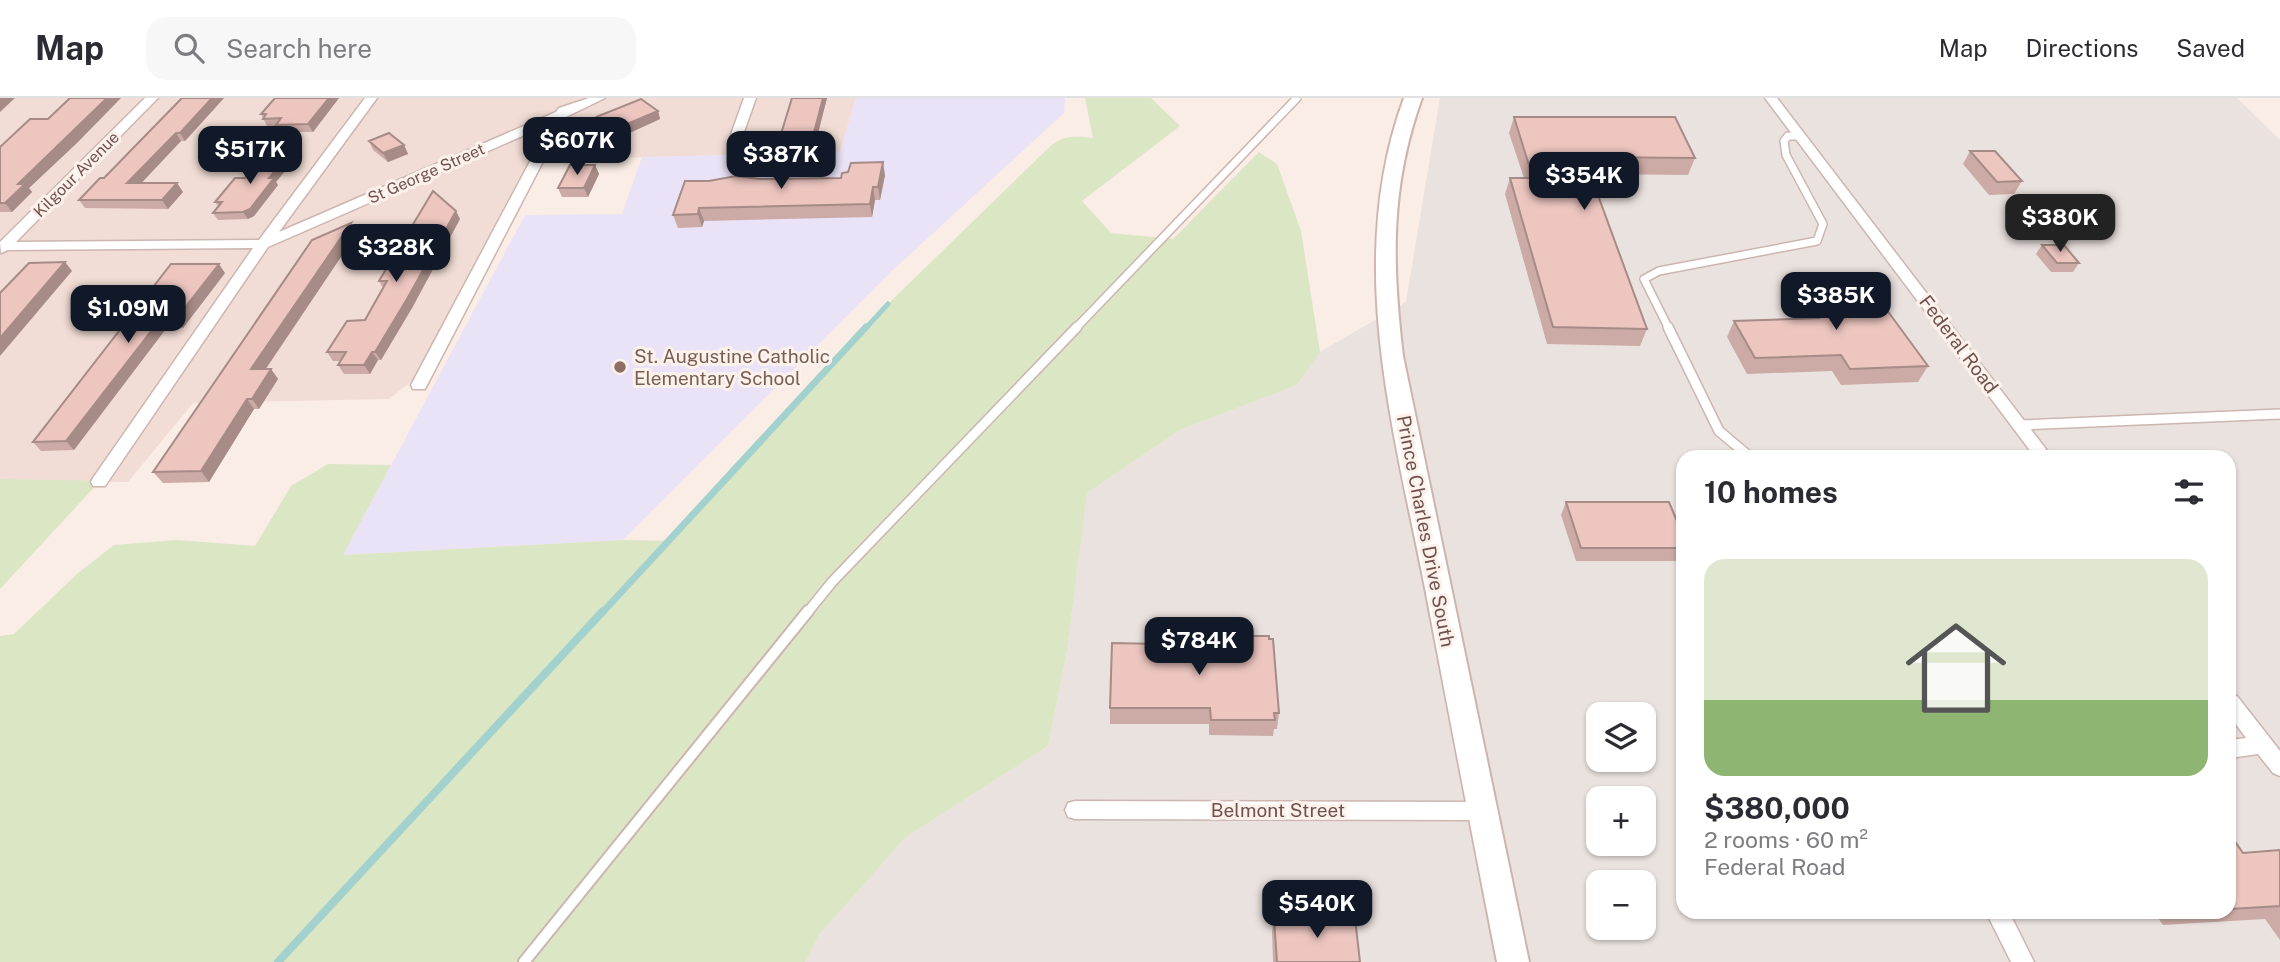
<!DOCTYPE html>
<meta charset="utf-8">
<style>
body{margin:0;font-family:"Public Sans",sans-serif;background:#f7f7f7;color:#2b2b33;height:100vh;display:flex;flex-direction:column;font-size:26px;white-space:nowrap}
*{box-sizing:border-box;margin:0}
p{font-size:23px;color:#7c7c81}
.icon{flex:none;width:38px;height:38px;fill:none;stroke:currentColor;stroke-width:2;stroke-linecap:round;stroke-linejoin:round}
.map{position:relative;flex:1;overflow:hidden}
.details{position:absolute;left:1676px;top:352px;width:560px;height:469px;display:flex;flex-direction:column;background:#fff;border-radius:21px;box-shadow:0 2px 5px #0004}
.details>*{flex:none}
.fabs{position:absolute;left:1586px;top:604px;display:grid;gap:14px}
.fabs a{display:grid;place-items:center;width:70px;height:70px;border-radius:14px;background:#fff;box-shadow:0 2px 5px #0004;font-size:35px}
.price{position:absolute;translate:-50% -60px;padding:0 16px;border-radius:14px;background:#111827;color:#fff;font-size:23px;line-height:46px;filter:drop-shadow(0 2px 4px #0008)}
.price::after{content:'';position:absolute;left:50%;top:42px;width:21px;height:16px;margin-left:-10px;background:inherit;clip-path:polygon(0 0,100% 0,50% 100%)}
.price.selected{background:#222;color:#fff}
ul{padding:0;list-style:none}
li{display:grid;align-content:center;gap:14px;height:371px;padding:0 28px}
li+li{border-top:2px solid #e1e1e2}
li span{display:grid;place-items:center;height:217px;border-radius:21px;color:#555}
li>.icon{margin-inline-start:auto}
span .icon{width:126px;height:126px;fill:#fffc;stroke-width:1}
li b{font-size:30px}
h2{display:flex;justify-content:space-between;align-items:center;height:84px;padding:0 28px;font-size:30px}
header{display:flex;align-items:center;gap:42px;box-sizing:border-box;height:98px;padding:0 35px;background:#fff;border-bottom:2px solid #e1e1e2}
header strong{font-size:33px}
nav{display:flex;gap:38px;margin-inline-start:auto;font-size:24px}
.search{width:490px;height:63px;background:#f7f7f7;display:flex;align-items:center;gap:18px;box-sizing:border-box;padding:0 24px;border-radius:21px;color:#7c7c81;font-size:26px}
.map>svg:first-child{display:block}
.residential{fill:#f1ddd5}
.industrial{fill:#eae2df;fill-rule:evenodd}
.education{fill:#eae2f6}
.green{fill:#dbe6c5}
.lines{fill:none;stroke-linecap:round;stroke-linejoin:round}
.stream-far2{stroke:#a3d2ce;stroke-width:5}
.stream-far1{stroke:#a3d2ce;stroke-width:7}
.stream{stroke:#a3d2ce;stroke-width:8}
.lane-far2-casing{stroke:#cdb5b0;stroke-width:10}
.lane-far1-casing{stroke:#cdb5b0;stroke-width:12}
.lane-casing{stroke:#cdb5b0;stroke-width:14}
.street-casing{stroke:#cdb5b0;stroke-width:3}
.secondary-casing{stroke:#cfb4ad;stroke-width:4}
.lane-far2{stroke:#fff;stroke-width:7}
.lane-far1{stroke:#fff;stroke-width:9}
.lane{stroke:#fff;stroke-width:10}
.street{fill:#fff;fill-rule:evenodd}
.secondary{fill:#fff;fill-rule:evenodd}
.wall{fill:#ccaaa5}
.shaded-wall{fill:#a68b86}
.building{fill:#edc6c0;stroke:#a68b86;stroke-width:2}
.education-dot{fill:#8d6e63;stroke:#fdf2eb;stroke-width:2.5}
.labels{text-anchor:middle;stroke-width:6;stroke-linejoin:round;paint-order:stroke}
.far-street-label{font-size:16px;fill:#70514d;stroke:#fdf2eb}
.street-label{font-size:19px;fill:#70514d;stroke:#fdf2eb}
.education-label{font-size:19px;fill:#785e54;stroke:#fdf2eb;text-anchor:start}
</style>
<header>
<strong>Map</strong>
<div class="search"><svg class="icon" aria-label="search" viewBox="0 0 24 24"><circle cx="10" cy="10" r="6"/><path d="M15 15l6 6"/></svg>Search here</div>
<nav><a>Map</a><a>Directions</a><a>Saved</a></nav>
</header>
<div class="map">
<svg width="2280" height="864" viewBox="0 0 2280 864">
<rect width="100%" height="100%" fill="#faede5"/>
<path class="residential" d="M0,0H856L840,54L540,62L420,277L389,301L193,305L128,384L0,383Z"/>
<path class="industrial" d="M1440,0H2237L2280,42V864H805L819,837L906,739L1048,648L1067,553L1087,395L1180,332L1297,287L1320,254L1406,204ZM1684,359H2230V814H1684ZM1598,616H1643V662H1598ZM1598,700H1643V746H1598ZM1598,784H1643V830H1598Z"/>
<path class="education" d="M856,0H1065L1064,15L893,172L623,442L343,457L525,117L622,116L642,59L840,54Z"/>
<path class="green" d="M1085,0H1151L1180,28L1082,103L1111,135L1173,141L1259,54L1277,66L1301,133L1320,254L1297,287L1180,332L1087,395L1067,553L1048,648L906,739L819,837L805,864H0V538L14,536L78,475L114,447L177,442L255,448L291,388L328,366L391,367L343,457L623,442L668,443L888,206L1034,64C1057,42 1059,36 1093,40Z
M0,381L100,383L0,491Z"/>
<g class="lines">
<path class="stream-far2" d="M865,231L888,206"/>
<path class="stream-far1" d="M602,515L866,229"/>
<path class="stream" d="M278,864L603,513"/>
<g class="lane-far2-casing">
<path id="lane-far2" d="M1075,231L1297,0
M1669,231L1644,181L1659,173L1817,143L1823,126L1786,57L1784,43L1788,38H1800"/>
</g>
<g class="lane-far1-casing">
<path id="lane-far1" d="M1668,229L1719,333L1750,359
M2020,327L2280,316
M807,515L832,484L1077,229"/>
</g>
<g class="lane-casing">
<path id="lane" d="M524,864L808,513"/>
</g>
<g class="street-casing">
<path id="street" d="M145,0H158L16,144L259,142L365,0H377L279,134L556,14L559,10L589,0H605L566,19L425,291H413L411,287L550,26L268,149L105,388H93L91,384L93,380L253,150L8,152L1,155L0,144Z
M744,0H756L740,45L739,48H729L728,45Z
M1765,0H1777L2052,359H2035Z
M2230,596L2237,598L2280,653V678L2273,675L2258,656L2230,660V642L2246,640L2230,618Z
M1075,703L1482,704L1489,706L1492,713L1489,720L1482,722L1075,721L1068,719L1065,712L1068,705Z
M1986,814H2009L2034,864H2011Z"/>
</g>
<g class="secondary-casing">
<path id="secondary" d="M1404,0H1422C1390,88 1392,166 1403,258L1529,864H1497C1473,741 1449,618 1426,495C1394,331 1344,163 1404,0Z"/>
</g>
<use href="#lane-far2" class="lane-far2"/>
<use href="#lane-far1" class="lane-far1"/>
<use href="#lane" class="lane"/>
<use href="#street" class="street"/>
<use href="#secondary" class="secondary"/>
</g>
<path class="wall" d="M182,0H224L185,43H181L141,85L183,94L168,111L85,110L79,102L104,80Z
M339,0L313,34H280L277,28H267L261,16Z
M827,0L814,51H806L805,57H779L777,49Z
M658,13L660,21L612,43L596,32L592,23Z
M1514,19L1695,60L1688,77L1593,76L1591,80L1647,231L1640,248L1547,246L1505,96L1510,80H1524L1509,35Z
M48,21L79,43L29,90L32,94L12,114H0V49Z
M369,43L404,47L408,56L388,64L373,52Z
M1970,53L2022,83L2014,96L1989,97L1963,66Z
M289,56L293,63L276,84L278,87L254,118L248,121L218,122L213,115L218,108L215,104L245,80Z
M595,67L599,76L588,99H562L558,90Z
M885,77L880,102H875L872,119L704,123L702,129L678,130L673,117L709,83L841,80Z
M460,121L412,210L381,262H378L370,276H344L338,267L341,263H333L327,254L365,222L383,190L379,183Z
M351,125L357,135L266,271H271L278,281L259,311H254L209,384L163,385L153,374Z
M2042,147L2079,165L2073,174H2051L2036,156Z
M171,166L225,175L183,230L165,232L74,352L41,353L33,344Z
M1801,192L1928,268L1918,284L1841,287L1832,273L1747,276L1727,239L1734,223L1801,221L1793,208Z
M1566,404L1684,440V457L1681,463H1576L1561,417Z
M1210,538L1279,615L1277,631H1274L1273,638L1209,637V626H1110V610L1209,547Z
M2230,745L2243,755L2280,752V842L2265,821L2163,827L2156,817L2147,818L2144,814H2230Z
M1274,820L1360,864H1273L1272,833Z"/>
<path class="shaded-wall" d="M0,0H15L0,14Z
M107,0H121L79,43L29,90L32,94L12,114L5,105L18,86Z
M212,0H224L185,43L180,35Z
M329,0H339L313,34L308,26Z
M823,0H827L814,51L812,42Z
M658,13L660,21L612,43L608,34Z
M176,35L181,43L133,94L127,85Z
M804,42L806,51L805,57L803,48Z
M404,47L408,56L388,64L383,55Z
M289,56L293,63L276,84L278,87L254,118L248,121L243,114L269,80Z
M883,64L885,77L880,102L878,89Z
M595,67L599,76L588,99L584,90Z
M177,85L183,94L168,111L162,102Z
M873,89L875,102L872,119L870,106Z
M699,110L704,123L702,129L698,116Z
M456,113L460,121L412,210L381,262L375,254Z
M351,125L357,135L258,282L251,271Z
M65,164L72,173L0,258V240Z
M219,166L225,175L183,230L176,221Z
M159,223L165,232L74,352L66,343Z
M372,254L378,262L370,276L364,267Z
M271,271L278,281L259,311L252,301Z
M247,301L254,311L209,384L201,373Z"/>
<path class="building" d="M70,0H107L18,86H25L5,105H0V49L30,21H48Z
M182,0H212L180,35H176L127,85H177L162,102H79L100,80H104Z
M275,0H329L308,26L276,27L281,20L263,21L266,16H261Z
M792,0H823L812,42H804L803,48L777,49Z
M641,1L658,13L608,34L592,23L596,19Z
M1514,19H1675L1695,60L1590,59L1594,70H1588L1647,231L1553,229L1510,80H1533Z
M389,35L404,47L383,55L369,43Z
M1970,53H1995L2022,83L1997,84Z
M265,56H289L269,80H274L250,111L243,114L213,115L222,104H215L235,80H245Z
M883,64L878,89H873L870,106L699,110L698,116L673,117L685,83H709L736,78L760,81L841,80L842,75L848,74L851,65Z
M570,67H595L584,90H558Z
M433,93L456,113L407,201L375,254H372L364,267H338L346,254H327L347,223L365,222L387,183H379Z
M351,125L251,271H271L252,301H247L201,373L153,374L312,142Z
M2042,147H2064L2079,165H2057Z
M65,164L0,240V195L29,165Z
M171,166H219L176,221L159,223L66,343L33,344Z
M1870,189L1928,268L1850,271L1841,257L1755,260L1734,223L1819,220L1801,192Z
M1566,404H1669L1684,440V450H1581Z
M1210,538H1269V541H1273L1279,615H1274L1275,622H1211L1210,610H1110L1112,545L1210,547Z
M2230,745H2236L2243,755L2280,752V808L2230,811Z
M1274,820H1355L1360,864H1277Z"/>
<circle class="education-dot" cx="620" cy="269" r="7"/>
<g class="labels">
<g class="far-street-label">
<text transform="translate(426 75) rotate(-24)" y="6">St George Street</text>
<text transform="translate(76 76) rotate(-45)" y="6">Kilgour Avenue</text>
</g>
<g class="street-label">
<text transform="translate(1959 246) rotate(53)" y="7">Federal Road</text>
<text transform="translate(1426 433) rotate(79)" y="7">Prince Charles Drive South</text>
<text x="1278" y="719">Belmont Street</text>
</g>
<g class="education-label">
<text x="634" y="265">St. Augustine Catholic<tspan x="634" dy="22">Elementary School</tspan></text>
</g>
</g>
</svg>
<div class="fabs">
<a><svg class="icon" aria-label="layers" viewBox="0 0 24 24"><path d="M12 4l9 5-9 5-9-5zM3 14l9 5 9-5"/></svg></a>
<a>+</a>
<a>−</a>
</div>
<b class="price" style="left:577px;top:79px">$607K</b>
<b class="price" style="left:250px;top:88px">$517K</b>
<b class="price" style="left:781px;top:93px">$387K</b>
<b class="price" style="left:1584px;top:114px">$354K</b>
<b class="price selected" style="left:2060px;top:156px">$380K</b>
<b class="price" style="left:396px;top:186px">$328K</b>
<b class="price" style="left:1836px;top:234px">$385K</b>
<b class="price" style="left:128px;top:247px">$1.09M</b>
<b class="price" style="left:1199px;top:579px">$784K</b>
<b class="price" style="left:1317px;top:842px">$540K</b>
<section class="details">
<h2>10 homes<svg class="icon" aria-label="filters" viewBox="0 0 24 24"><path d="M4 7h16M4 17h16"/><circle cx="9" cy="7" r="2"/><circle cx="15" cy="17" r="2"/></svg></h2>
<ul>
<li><span style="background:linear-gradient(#dfe7d0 65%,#8fb573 0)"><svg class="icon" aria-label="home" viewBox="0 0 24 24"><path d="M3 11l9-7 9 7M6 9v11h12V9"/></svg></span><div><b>$380,000</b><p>2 rooms · 60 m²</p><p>Federal Road</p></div></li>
</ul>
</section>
</div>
